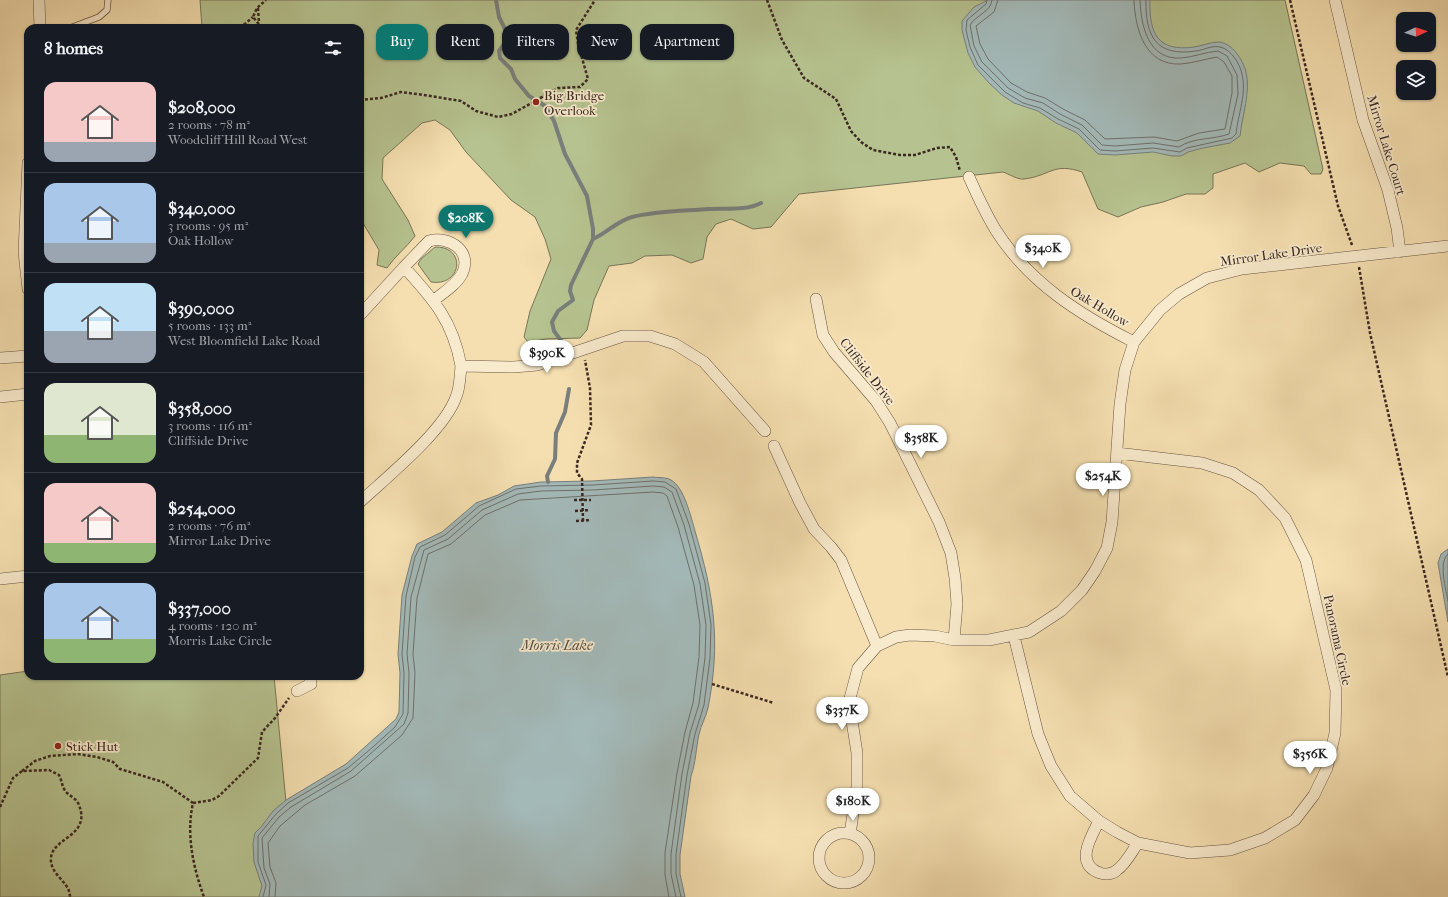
<!DOCTYPE html>
<meta charset="utf-8">
<style>
body{margin:0;font-family:"IM FELL French Canon",serif;background:#242831;color:#f1f3f6;height:100vh;display:flex;flex-direction:column;font-size:15px;white-space:nowrap}
*{box-sizing:border-box;margin:0}
p{font-size:13px;color:#9ea1a6}
.icon{flex:none;width:22px;height:22px;fill:none;stroke:currentColor;stroke-width:2;stroke-linecap:round;stroke-linejoin:round}
.map{position:relative;flex:1;overflow:hidden}
.details{position:absolute;left:24px;top:24px;width:340px;height:656px;display:flex;flex-direction:column;background:#171b24;border-radius:12px;box-shadow:0 1px 3px #0004}
.details>*{flex:none}
.banner{position:absolute;left:376px;top:24px;width:380px;height:36px;display:flex;gap:8px}
.needle{width:26px;rotate:86deg}
.tools{position:absolute;left:1396px;top:12px;display:grid;gap:8px}
.tools a{display:grid;place-items:center;width:40px;height:40px;border-radius:8px;background:#171b24;box-shadow:0 1px 3px #0004;font-size:20px}
.price{position:absolute;translate:-50% -34px;padding:0 9px;border-radius:14px;background:#fff;color:#222;font-size:13px;line-height:26px;filter:drop-shadow(0 1px 2px #0008)}
.price::after{content:'';position:absolute;left:50%;top:24px;width:12px;height:9px;margin-left:-6px;background:inherit;clip-path:polygon(0 0,100% 0,50% 100%)}
.price.active{background:#0f766e;color:#fff}
ul{padding:0;list-style:none}
li{display:flex;align-items:center;gap:12px;height:100px;padding:0 20px}
li+li{border-top:1px solid #363941}
li span{display:grid;place-items:center;flex:none;width:112px;height:80px;border-radius:12px;color:#555}
li>.icon{margin-inline-start:auto}
span .icon{width:48px;height:48px;fill:#fffc;stroke-width:1}
li b{font-size:17px}
h2{display:flex;justify-content:space-between;align-items:center;height:48px;padding:0 20px;font-size:17px}
.tag{padding:0 14px;border-radius:12px;background:#171b24;box-shadow:0 1px 3px #0004;font-size:14px;line-height:36px}
.tag.active{background:#0f766e;color:#fff}
.map>svg:first-child{display:block}
.green{fill:#b6c390;stroke:#787558}
.water{fill:#a3b9b8;stroke:#797f7c}
.lines{fill:none;stroke-linecap:round;stroke-linejoin:round}
.shore{stroke:#6e706c;stroke-width:1}
.stream{stroke:#797f7c;stroke-width:4}
.service-casing{stroke:#695545;stroke-width:7}
.minor-casing{stroke:#695545;stroke-width:12}
.path{stroke:#3a2721;stroke-width:2.5;stroke-dasharray:3 2;stroke-linecap:butt}
.service{stroke:#f8eacc;stroke-width:5.5}
.minor{stroke:#f8eacc;stroke-width:11}
.poi-dot{fill:#8f2418;stroke:#f8eacc;stroke-width:1.5}
.labels{text-anchor:middle;stroke-width:3.5;stroke-linejoin:round;paint-order:stroke}
.poi-label{font-size:13px;fill:#3a2721;stroke:#f8eacc;text-anchor:start}
.street-label{font-size:13px;fill:#3a2721;stroke:#f8eacc}
.water-label{font-size:14px;font-style:italic;fill:#544c47;stroke:#f8eacc}
</style>
<div class="map">
<svg width="1448" height="897" viewBox="0 0 1448 897">
<rect width="100%" height="100%" fill="#f5dfb0"/>
<filter id="stains"><feTurbulence type="fractalNoise" baseFrequency=".005" numOctaves="4"/><feColorMatrix values="0 0 0 0 .2 0 0 0 0 .09 0 0 0 0 .02 0 0 0 .5 -.17"/></filter>
<radialGradient id="worn" r=".72"><stop offset=".6" stop-color="#630" stop-opacity="0"/><stop offset="1" stop-color="#630" stop-opacity=".3"/></radialGradient>
<path class="green" d="M200,0H1285L1323,169L1321,174H1311L1304,166L1280,163L1259,172L1245,163L1213,174V188L1205,194H1186L1163,202L1141,207L1118,217L1098,209L1082,172C1053,162 1050,176 1024,179C1018,180 1009,174 1003,172L799,194L771,227L753,229L731,219L716,224L707,237L703,259L691,263L672,255L645,256L632,263L609,266L594,300L587,330L580,338L546,339L528,342L524,337L530,311L551,259L545,239L535,217L511,200L466,152L450,130L435,120L422,123L383,158L382,179L408,220L415,236C406,248 395,256 387,268L377,265L379,250L360,218V28H202Z
M435,247C467,246 462,287 431,282L418,264L421,259Z
M28,671V676H274L295,897H0V675Z"/>
<path class="water" d="M988,0H1150C1149,34 1158,52 1194,47C1202,46 1210,42 1219,42C1232,43 1243,60 1246,72C1251,91 1242,116 1240,136L1230,143L1203,148L1188,152L1181,156H1172L1153,152L1115,155L1098,154L1077,133L1056,123L1038,111L1014,103L1002,95L989,83L975,67L968,53L962,30V21L974,7Z
M653,477C659,478 666,477 671,480C684,487 691,517 695,531C714,595 721,642 708,708C706,717 701,725 699,734C696,748 696,762 691,776L680,855V874L685,897H259L262,886L254,862L253,843L255,833L261,827L273,811L286,800L346,764L396,719L399,712L400,673L398,654L402,595L412,556L417,544L442,532L476,503L498,495L514,486L541,482L592,481Z
M1448,549V622L1438,563L1441,554Z"/>
<g class="lines">
<path class="shore" d="M987,0L986,4L967,20L966,30L970,47L978,65L1005,92L1023,103L1040,108L1058,119L1079,129L1100,150L1115,151L1153,148L1180,152L1187,148L1232,138L1236,134C1238,114 1247,93 1242,74C1240,64 1231,49 1220,47C1212,45 1204,50 1196,51C1157,57 1145,37 1146,0
M992,0C991,12 976,15 970,25L974,46L982,62L1008,88L1025,98L1043,103L1060,114L1082,125L1102,145L1115,146L1153,143L1179,147C1194,137 1213,140 1229,134L1238,94L1237,75L1227,56L1218,51C1205,52 1194,57 1181,58C1148,60 1141,26 1140,0
M998,0L994,12L976,26L980,44L988,59L1011,83L1027,92L1045,98L1063,109L1085,120L1105,139L1154,137L1177,141L1199,133L1225,129L1232,93V76L1224,62L1217,57C1205,59 1193,63 1181,64C1145,66 1135,29 1134,0
M1448,554C1438,561 1446,590 1448,601
M263,897L266,885L258,862V836L276,814L288,803L348,768L373,747L395,727L403,714L404,673L402,654L406,596L415,557L420,547L445,535L479,506L516,489L541,486L593,485L653,481L665,482L676,489L689,524L705,583L711,625L710,658L704,705L695,734L687,775L676,854V874L681,897
M269,897L270,884L264,868L262,838L279,817L291,807L351,771L404,724L408,713L409,673L407,654L411,597L424,550L448,539L482,510L518,494L541,491L593,490L653,486L664,487L672,492L684,525L700,584L706,625L705,658L699,704L690,733L682,774L671,854V874L676,897
M275,897L276,883L270,867L268,843L280,826L305,805L355,776L402,735L413,718L415,673L413,654L417,598L428,554L451,544L485,515L520,500L653,492L663,493L667,496L678,527L694,585L700,625L699,657L693,703L685,732L677,773L665,853V875L669,897"/>
<path class="stream" d="M496,0L499,17L506,31L504,44L499,51L500,58L511,69L515,79L529,96L545,106L554,121L565,154L587,196L593,229V239L571,285L570,291L573,300L558,311L552,322L554,331L565,346
M593,239C607,233 617,221 632,217C656,211 685,211 709,209C726,208 746,211 761,203
M548,482L547,476L555,459L556,433L565,412L569,389"/>
<g class="service-casing">
<path id="service" d="M70,28L99,17L107,10L108,0"/>
</g>
<g class="minor-casing">
<path id="minor" d="M39,0L40,28
M1335,0L1363,120L1388,190L1397,228L1400,252
M28,163L24,252L28,289
M969,177C977,195 985,212 995,229C1028,282 1080,315 1134,342
M404,267L429,241C450,235 473,252 462,274C456,285 443,293 434,300
M816,299L823,335L834,352L876,401L890,423L939,522L951,553L955,578L957,604L954,640
M360,315L404,267C434,300 453,321 461,366
M0,358L28,356
M0,397L28,394
M774,446L800,503L814,529L831,547L841,560L877,646L896,637L910,635L935,636L954,640H989L1029,632L1061,611L1082,590L1095,571L1107,548L1112,522L1120,404L1125,370L1134,342L1160,310L1179,294L1207,278L1242,269L1448,246
M360,502C387,477 444,431 456,397C460,388 460,376 461,366L514,367L537,365L623,336H650L675,344L704,362L765,431
M0,579L28,576
M1014,636L1038,734L1051,766L1070,796L1099,821L1117,832L1138,843L1190,853L1230,850L1265,838L1295,820L1314,795L1327,768L1335,733L1336,690L1306,560L1285,518L1259,490L1233,473L1202,463L1117,453
M297,691L311,684L310,676
M1099,821C1091,837 1074,864 1100,873C1105,875 1113,874 1117,870C1126,864 1132,851 1138,843
M819 858a25 25 0 1 1 50 0a25 25 0 1 1-50 0Z
M850,834L857,787V753L849,702L858,668L877,646"/>
</g>
<path class="path" d="M767,0L782,40L804,78L836,99L851,131L861,142L873,150L900,155H915L937,148L950,147L956,157L960,171
M1290,0L1338,206L1352,245
M258,8L259,23
M240,28L253,17
M262,28L253,17L257,8L266,0
M360,100L381,98L401,92L424,95L461,101L476,111L498,117L512,114L558,88L580,87L588,79L578,44L576,30L595,0
M1359,267L1370,333L1448,677
M574,500H591
M575,511L590,510
M576,521L591,520
M583,521L582,479L577,473V463L591,425L590,388L585,360
M712,684L774,703
M22,771L35,761L50,756L78,754L97,757L113,762L120,769L163,782L193,803C186,834 193,867 204,897
M193,803L212,800L219,796L258,758L262,732L275,718L289,698
M0,807L13,778L22,771L49,770L59,775C62,781 62,787 66,792C70,796 77,799 79,805C91,836 54,837 51,857C49,875 70,881 70,897"/>
<use href="#service" class="service"/>
<use href="#minor" class="minor"/>
</g>
<g class="poi-dot">
<circle cx="536" cy="102" r="4"/>
<circle cx="58" cy="746" r="4"/>
</g>
<g class="labels">
<g class="poi-label">
<text x="544" y="100">Big Bridge<tspan x="544" dy="15">Overlook</tspan></text>
<text x="66" y="751">Stick Hut</text>
</g>
<g class="street-label">
<text transform="translate(1387 145) rotate(73)" y="5">Mirror Lake Court</text>
<text transform="translate(1271 254) rotate(-8)" y="5">Mirror Lake Drive</text>
<text transform="translate(1100 306) rotate(31)" y="5">Oak Hollow</text>
<text transform="translate(868 371) rotate(52)" y="5">Cliffside Drive</text>
<text transform="translate(1338 640) rotate(78)" y="5">Panorama Circle</text>
</g>
<g class="water-label">
<text x="557" y="650">Morris Lake</text>
</g>
</g>
<rect width="100%" height="100%" filter="url(#stains)"/>
<rect width="100%" height="100%" fill="url(#worn)"/>
</svg>
<div class="tools">
<a><svg class="needle" viewBox="-14 -14 28 28"><path d="M0-13l5 13h-10z" fill="#e53935"/><path d="M0 13l5-13h-10z" fill="#9ea1a6"/></svg></a>
<a><svg class="icon" aria-label="layers" viewBox="0 0 24 24"><path d="M12 4l9 5-9 5-9-5zM3 14l9 5 9-5"/></svg></a>
</div>
<b class="price active" style="left:466px;top:239px">$208K</b>
<b class="price" style="left:1043px;top:269px">$340K</b>
<b class="price" style="left:547px;top:374px">$390K</b>
<b class="price" style="left:921px;top:459px">$358K</b>
<b class="price" style="left:1103px;top:497px">$254K</b>
<b class="price" style="left:842px;top:731px">$337K</b>
<b class="price" style="left:1310px;top:775px">$356K</b>
<b class="price" style="left:853px;top:822px">$180K</b>
<div class="banner">
<a class="tag active">Buy</a>
<a class="tag">Rent</a>
<a class="tag">Filters</a>
<a class="tag">New</a>
<a class="tag">Apartment</a>
</div>
<section class="details">
<h2>8 homes<svg class="icon" aria-label="filters" viewBox="0 0 24 24"><path d="M4 7h16M4 17h16"/><circle cx="9" cy="7" r="2"/><circle cx="15" cy="17" r="2"/></svg></h2>
<ul>
<li><span style="background:linear-gradient(#f6c9c9 75%,#9aa5b1 0)"><svg class="icon" aria-label="home" viewBox="0 0 24 24"><path d="M3 11l9-7 9 7M6 9v11h12V9"/></svg></span><div><b>$208,000</b><p>2 rooms · 78 m²</p><p>Woodcliff Hill Road West</p></div></li>
<li><span style="background:linear-gradient(#a9c7e8 75%,#9aa5b1 0)"><svg class="icon" aria-label="home" viewBox="0 0 24 24"><path d="M3 11l9-7 9 7M6 9v11h12V9"/></svg></span><div><b>$340,000</b><p>3 rooms · 95 m²</p><p>Oak Hollow</p></div></li>
<li><span style="background:linear-gradient(#bfe0f5 60%,#9aa5b1 0)"><svg class="icon" aria-label="home" viewBox="0 0 24 24"><path d="M3 11l9-7 9 7M6 9v11h12V9"/></svg></span><div><b>$390,000</b><p>5 rooms · 133 m²</p><p>West Bloomfield Lake Road</p></div></li>
<li><span style="background:linear-gradient(#dfe7d0 65%,#8fb573 0)"><svg class="icon" aria-label="home" viewBox="0 0 24 24"><path d="M3 11l9-7 9 7M6 9v11h12V9"/></svg></span><div><b>$358,000</b><p>3 rooms · 116 m²</p><p>Cliffside Drive</p></div></li>
<li><span style="background:linear-gradient(#f6c9c9 75%,#8fb573 0)"><svg class="icon" aria-label="home" viewBox="0 0 24 24"><path d="M3 11l9-7 9 7M6 9v11h12V9"/></svg></span><div><b>$254,000</b><p>2 rooms · 76 m²</p><p>Mirror Lake Drive</p></div></li>
<li><span style="background:linear-gradient(#a9c7e8 70%,#8fb573 0)"><svg class="icon" aria-label="home" viewBox="0 0 24 24"><path d="M3 11l9-7 9 7M6 9v11h12V9"/></svg></span><div><b>$337,000</b><p>4 rooms · 120 m²</p><p>Morris Lake Circle</p></div></li>
</ul>
</section>
</div>
